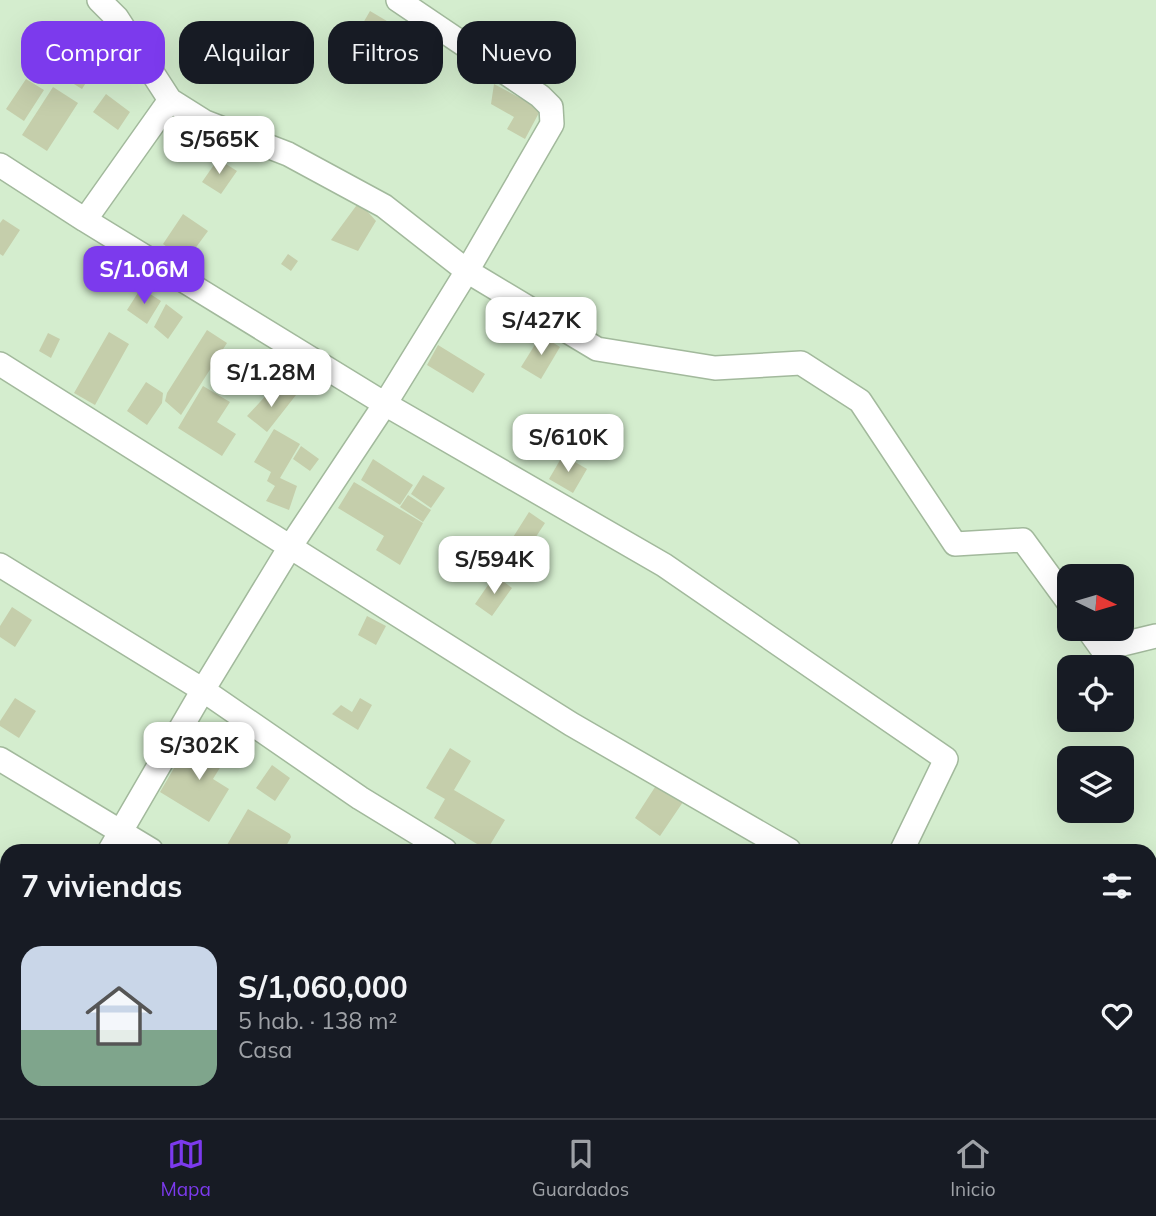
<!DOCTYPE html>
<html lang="es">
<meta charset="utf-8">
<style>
body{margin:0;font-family:Mulish,sans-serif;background:#20242c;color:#f1f3f6;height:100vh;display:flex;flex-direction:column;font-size:26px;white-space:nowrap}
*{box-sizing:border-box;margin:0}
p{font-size:23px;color:#9ea1a6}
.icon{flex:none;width:38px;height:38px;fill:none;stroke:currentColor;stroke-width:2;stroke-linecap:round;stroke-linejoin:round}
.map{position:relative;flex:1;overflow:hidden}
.panel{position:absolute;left:0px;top:844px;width:1157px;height:275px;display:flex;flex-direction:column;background:#171b24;border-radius:21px 21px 0 0;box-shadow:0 7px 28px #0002}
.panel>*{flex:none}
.hud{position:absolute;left:21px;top:21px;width:700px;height:63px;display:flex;gap:14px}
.needle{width:46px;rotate:95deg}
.controls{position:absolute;left:1057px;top:564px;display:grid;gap:14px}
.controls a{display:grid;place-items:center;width:77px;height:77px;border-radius:14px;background:#171b24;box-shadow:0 7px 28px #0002;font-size:35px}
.price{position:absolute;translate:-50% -60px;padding:0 16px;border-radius:14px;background:#fff;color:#222;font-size:23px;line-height:46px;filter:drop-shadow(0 2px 4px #0008)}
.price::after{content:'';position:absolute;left:50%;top:42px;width:21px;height:16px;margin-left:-10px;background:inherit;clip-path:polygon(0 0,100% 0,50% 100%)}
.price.current{background:#7c3aed;color:#fff}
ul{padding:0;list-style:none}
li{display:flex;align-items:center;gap:21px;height:175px;padding:0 21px}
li+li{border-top:2px solid #363941}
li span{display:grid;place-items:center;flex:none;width:196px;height:140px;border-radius:21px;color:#555}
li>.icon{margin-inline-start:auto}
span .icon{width:84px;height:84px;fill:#fffc;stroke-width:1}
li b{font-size:30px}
h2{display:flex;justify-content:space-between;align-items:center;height:84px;padding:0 21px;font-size:30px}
.tag{padding:0 24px;border-radius:21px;background:#171b24;box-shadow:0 7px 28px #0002;font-size:24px;line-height:63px}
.tag.current{background:#7c3aed;color:#fff}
.tab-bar{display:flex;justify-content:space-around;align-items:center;height:98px;border-top:2px solid #363941;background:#171b24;font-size:19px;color:#9ea1a6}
.tab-bar a{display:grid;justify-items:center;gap:4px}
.tab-bar .current{color:#7c3aed}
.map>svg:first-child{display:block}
.building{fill:#c5ceab}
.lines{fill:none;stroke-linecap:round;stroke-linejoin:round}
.minor-casing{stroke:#a2b99c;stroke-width:26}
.minor{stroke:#fff;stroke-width:23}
</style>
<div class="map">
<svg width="1156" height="1118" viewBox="0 0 1156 1118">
<rect width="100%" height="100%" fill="#d4edce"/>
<path class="building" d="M370,11L392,24L377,50L355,37Z
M536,30L555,41L540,67L521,56Z
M285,43L297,52L286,66L275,57Z
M80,46L101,59L82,89L61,76Z
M26,79L44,90L24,121L6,109Z
M494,84L541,109L525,139L507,129L514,117L491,104Z
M53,87L78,103L47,151L22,135Z
M106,94L130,112L118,130L93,112Z
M218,159L237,171L221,194L202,182Z
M359,202L376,221L358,251L331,240Z
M183,214L208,231L186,261L163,244Z
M3,219L20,230L3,256L0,254V223Z
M288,254L298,261L291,271L281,264Z
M141,288L161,301L147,324L127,310Z
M166,304L183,317L168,339L154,327Z
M207,330L227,343L181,415L165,401L167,393Z
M109,332L129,344L95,405L74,393Z
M48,333L60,339L51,358L39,351Z
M541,335L560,347L541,379L521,367Z
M438,345L485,374L473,393L427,365Z
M146,382L163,393L162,403L147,425L127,411Z
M203,386L230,402L217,422L236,434L222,456L178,428Z
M271,390L296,395L267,432L247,416Z
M589,419L607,432L595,452L577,441Z
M274,429L300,444L280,478L297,486L289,510L266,501L275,486L267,481L271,472L254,462Z
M301,446L319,459L310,471L293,459Z
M563,455L587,469L573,493L549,479Z
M373,459L413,485L400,505L361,480Z
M423,475L445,488L431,508L411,494Z
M354,482L423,523L400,565L376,550L384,536L338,508Z
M408,495L431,510L423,522L400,507Z
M529,512L545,523L526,552L510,542Z
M495,575L512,588L492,616L475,604Z
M12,607L32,620L15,647L0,637V626Z
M367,616L386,626L376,645L358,635Z
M15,698L36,711L19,738L0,726V721Z
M360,698L372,705L358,730L332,714L341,705L352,712Z
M204,738L229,753L213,779L229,789L209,822L160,792L177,763L186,768Z
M450,748L471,761L454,790L505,820L487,850L434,818L445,799L426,788Z
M272,765L290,778L275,801L256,788Z
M657,784L683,802L660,836L635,818Z
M248,809L290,834L291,837L284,850H224Z
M681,1111H698L708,1118H678Z
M797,1111H842L837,1118H803Z"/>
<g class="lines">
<g class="minor-casing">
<path id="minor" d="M99,0L117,18L170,100L205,122L288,154L384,206L467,271L597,349L715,368L801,363L860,401L955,544L1023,540L1069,603
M0,165L85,220L385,404L664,565L946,759L902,850
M85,220L170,100
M0,364L571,724L789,850
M0,565L203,690L360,798L445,850
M1087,628L1102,649L1156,636
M0,759L151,850
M110,850L203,690L290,547L385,404L467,271L552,124L551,107L540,96L398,0
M0,951L7,956
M1150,1084L1156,1089
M254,1111L265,1118
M567,1111L578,1118
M889,1111L900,1118
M739,1118L743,1111
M1156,1118V1117"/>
</g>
<use href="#minor" class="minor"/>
</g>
</svg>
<div class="controls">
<a><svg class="needle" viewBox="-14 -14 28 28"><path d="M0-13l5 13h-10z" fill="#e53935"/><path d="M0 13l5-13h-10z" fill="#9ea1a6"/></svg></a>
<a><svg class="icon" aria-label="locate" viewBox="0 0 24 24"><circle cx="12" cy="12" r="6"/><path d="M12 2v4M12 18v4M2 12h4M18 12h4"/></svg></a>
<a><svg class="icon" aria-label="layers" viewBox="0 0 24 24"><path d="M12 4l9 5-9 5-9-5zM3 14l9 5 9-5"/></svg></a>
</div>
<b class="price" style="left:219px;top:176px">S/565K</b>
<b class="price current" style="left:144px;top:306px">S/1.06M</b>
<b class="price" style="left:541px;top:357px">S/427K</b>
<b class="price" style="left:271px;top:409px">S/1.28M</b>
<b class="price" style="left:568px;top:474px">S/610K</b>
<b class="price" style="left:494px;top:596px">S/594K</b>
<b class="price" style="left:199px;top:782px">S/302K</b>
<div class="hud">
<a class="tag current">Comprar</a>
<a class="tag">Alquilar</a>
<a class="tag">Filtros</a>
<a class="tag">Nuevo</a>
</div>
<section class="panel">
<h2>7 viviendas<svg class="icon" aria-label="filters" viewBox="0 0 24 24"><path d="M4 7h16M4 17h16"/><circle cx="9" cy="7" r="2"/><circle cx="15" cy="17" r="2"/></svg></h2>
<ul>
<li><span style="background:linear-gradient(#c9d6e8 60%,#7fa58c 0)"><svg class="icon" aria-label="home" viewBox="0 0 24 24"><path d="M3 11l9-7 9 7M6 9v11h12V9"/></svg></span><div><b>S/1,060,000</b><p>5 hab. · 138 m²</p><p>Casa</p></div><svg class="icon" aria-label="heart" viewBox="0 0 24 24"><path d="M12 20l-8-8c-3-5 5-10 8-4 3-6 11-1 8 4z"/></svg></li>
</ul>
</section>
</div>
<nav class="tab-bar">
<a class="current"><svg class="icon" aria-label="map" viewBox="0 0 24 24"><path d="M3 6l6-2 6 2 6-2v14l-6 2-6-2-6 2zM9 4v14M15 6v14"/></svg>Mapa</a>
<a><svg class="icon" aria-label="saved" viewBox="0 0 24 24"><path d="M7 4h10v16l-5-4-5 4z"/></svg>Guardados</a>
<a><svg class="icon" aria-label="home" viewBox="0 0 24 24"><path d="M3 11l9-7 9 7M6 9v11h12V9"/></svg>Inicio</a>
</nav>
